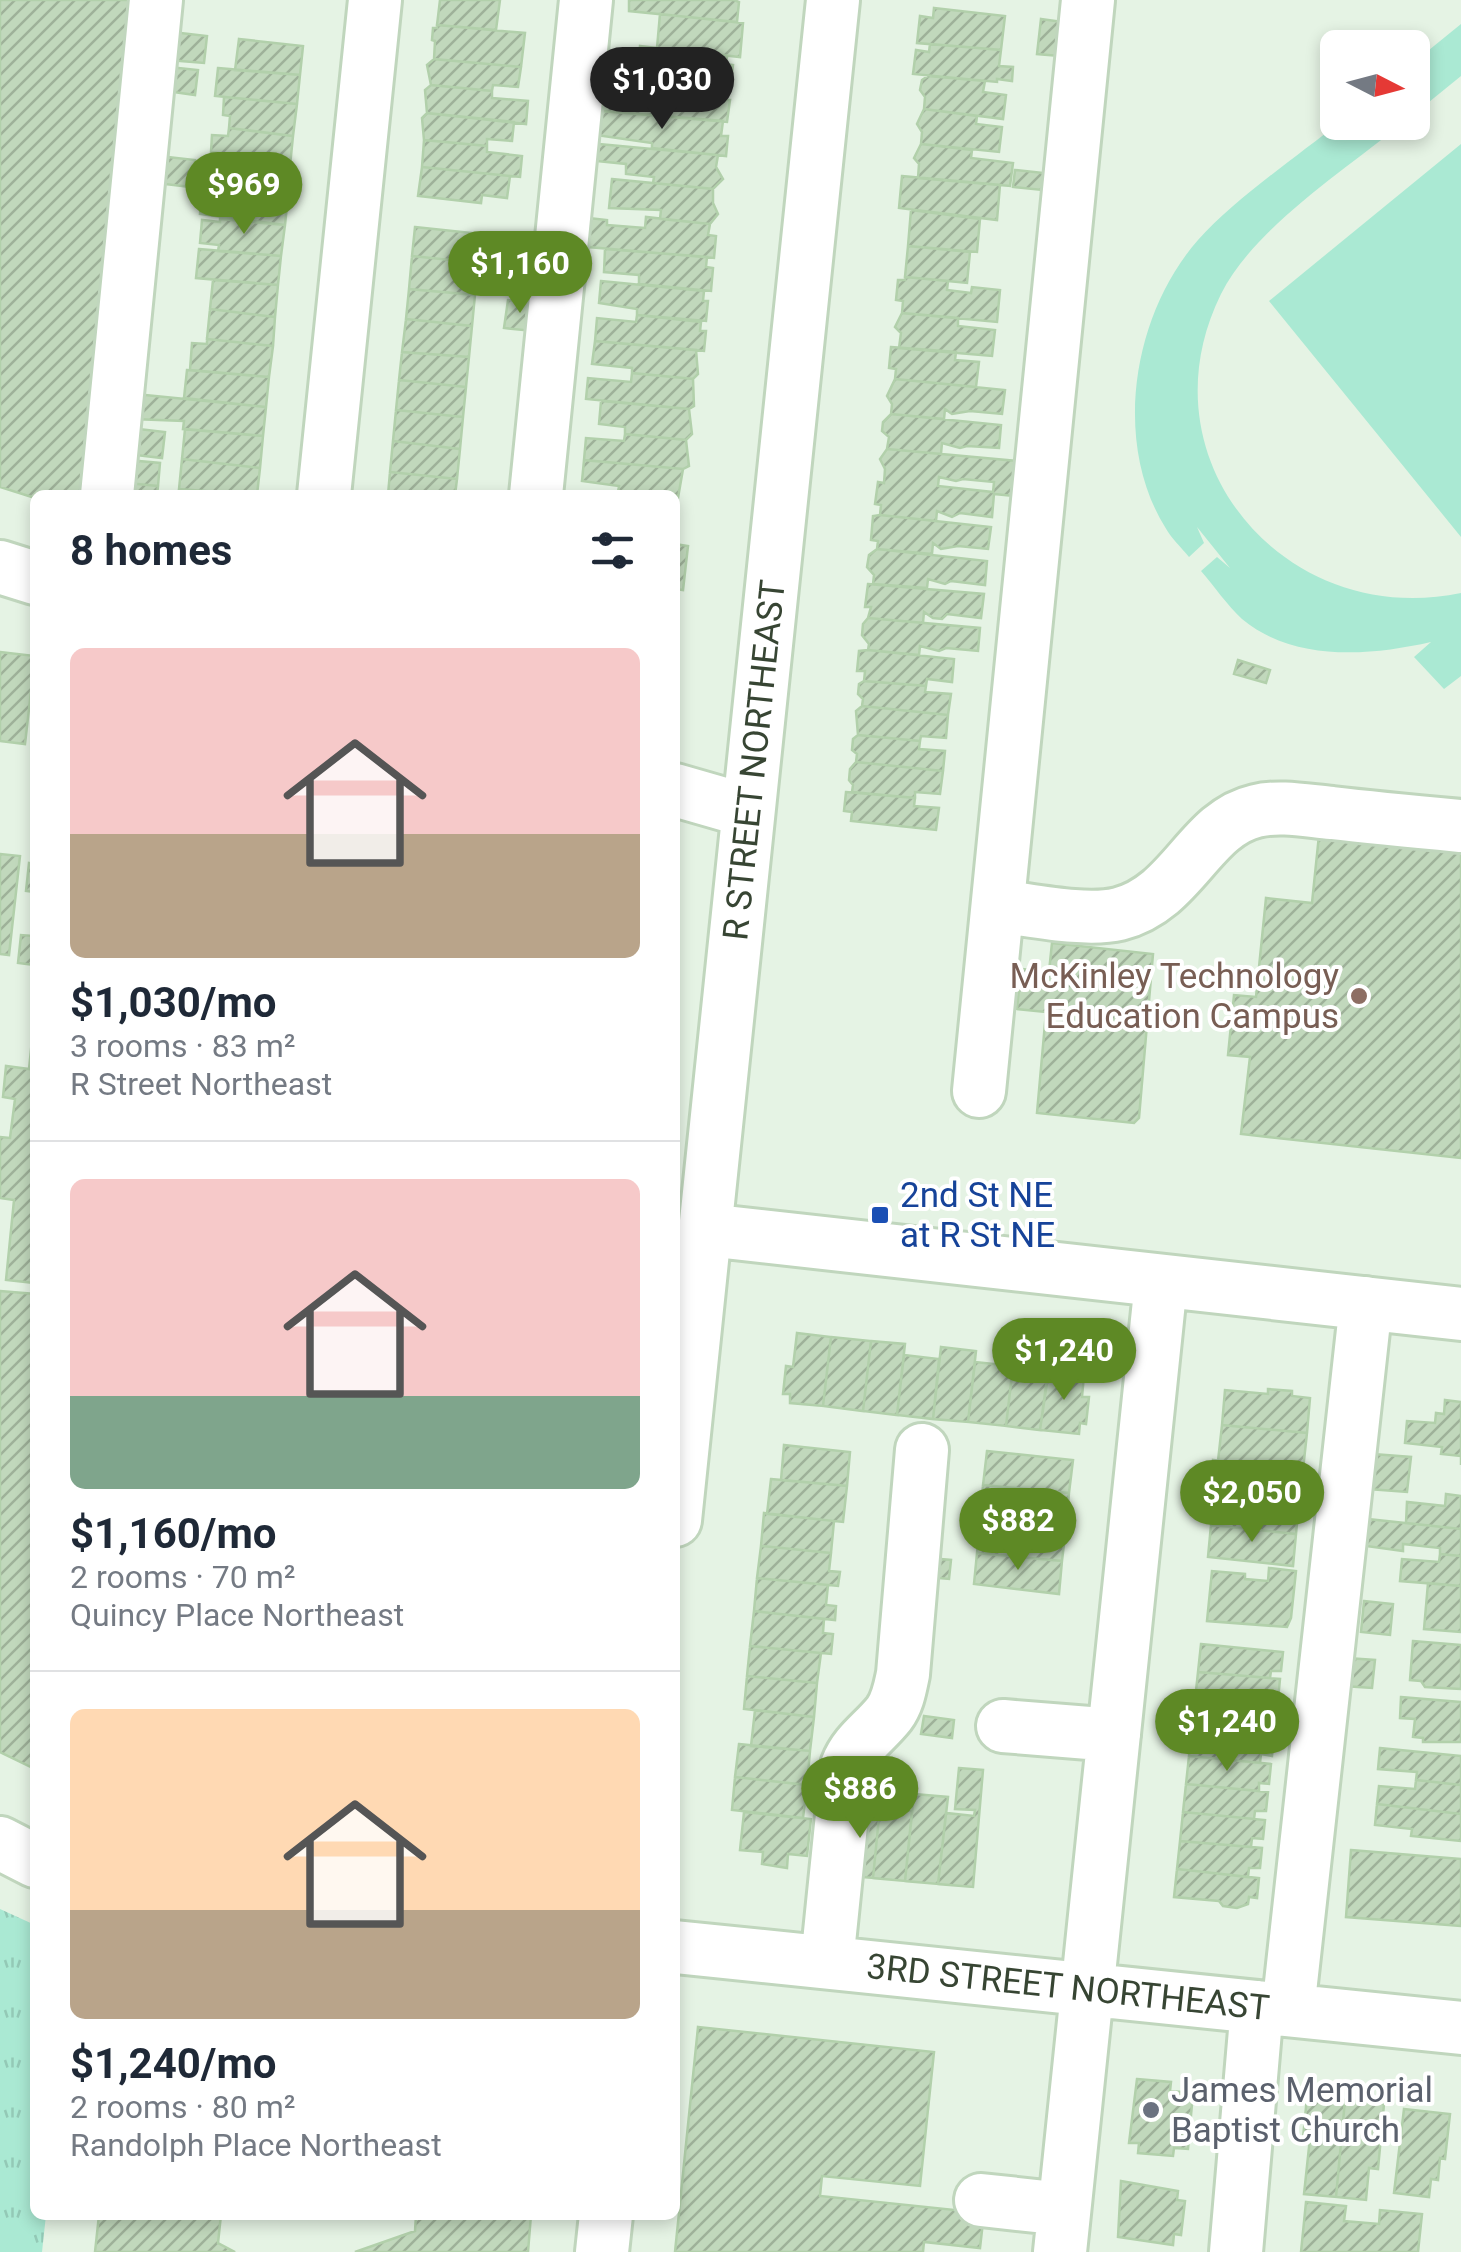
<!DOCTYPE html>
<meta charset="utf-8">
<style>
body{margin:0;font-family:Roboto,sans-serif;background:#f6f6f7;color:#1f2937;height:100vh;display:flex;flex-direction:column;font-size:38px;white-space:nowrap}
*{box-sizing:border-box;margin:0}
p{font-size:32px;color:#747a83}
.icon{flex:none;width:55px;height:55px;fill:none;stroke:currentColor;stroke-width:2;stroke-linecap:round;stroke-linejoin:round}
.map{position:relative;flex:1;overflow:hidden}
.side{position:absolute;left:30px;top:490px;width:650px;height:1730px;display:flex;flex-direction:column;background:#fff;border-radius:15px;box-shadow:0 5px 15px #0003}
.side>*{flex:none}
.needle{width:65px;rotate:96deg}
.fabs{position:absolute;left:1320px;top:30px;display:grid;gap:20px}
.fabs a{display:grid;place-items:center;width:110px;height:110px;border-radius:15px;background:#fff;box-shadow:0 5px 15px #0003;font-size:50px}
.price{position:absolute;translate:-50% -85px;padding:0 22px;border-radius:35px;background:#5e8925;color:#fff;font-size:32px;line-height:65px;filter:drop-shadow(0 2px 5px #0008)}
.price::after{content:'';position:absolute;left:50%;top:60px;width:30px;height:22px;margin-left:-15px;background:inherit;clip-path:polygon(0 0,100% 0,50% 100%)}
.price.current{background:#222;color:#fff}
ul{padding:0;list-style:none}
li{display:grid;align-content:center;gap:20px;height:530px;padding:0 40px}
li+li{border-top:2px solid #e0e1e3}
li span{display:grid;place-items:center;height:310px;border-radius:15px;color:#555}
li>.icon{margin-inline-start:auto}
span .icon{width:180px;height:180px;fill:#fffc;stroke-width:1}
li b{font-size:42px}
h2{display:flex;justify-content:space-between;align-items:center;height:120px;padding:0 40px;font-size:42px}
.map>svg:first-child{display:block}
.grass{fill:url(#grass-tufts)}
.garden{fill:#aae9d3}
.building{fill:url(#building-hatch);stroke:#b2d0ab;stroke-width:2.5;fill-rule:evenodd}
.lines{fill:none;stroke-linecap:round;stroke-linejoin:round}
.minor-casing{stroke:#c0d6bd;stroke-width:58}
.minor{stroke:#fff;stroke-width:52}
.education-dot{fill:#8d6e63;stroke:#fff;stroke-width:4}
.transit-dot{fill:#1a4fb4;stroke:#fff;stroke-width:4}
.worship-dot{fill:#6b7280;stroke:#fff;stroke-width:4}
.labels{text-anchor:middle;stroke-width:8;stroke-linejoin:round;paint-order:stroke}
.street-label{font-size:35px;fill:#374533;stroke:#fff}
.education-label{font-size:35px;fill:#785e54;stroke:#fff;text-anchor:end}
.transit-label{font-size:35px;fill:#164399;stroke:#fff;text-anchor:start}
.worship-label{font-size:35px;fill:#5b616d;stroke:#fff;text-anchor:start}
</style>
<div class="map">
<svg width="1461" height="2252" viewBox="0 0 1461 2252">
<defs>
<pattern id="grass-tufts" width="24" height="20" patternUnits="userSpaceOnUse" patternTransform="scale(2.5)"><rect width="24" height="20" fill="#aae9d3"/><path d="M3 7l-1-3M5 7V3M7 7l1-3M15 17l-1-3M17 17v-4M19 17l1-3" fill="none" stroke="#93c9b6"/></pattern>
<pattern id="building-hatch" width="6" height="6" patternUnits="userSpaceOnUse" patternTransform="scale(2.5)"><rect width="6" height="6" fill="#c1d8bc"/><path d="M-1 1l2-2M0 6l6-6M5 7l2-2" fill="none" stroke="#9eb199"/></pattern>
</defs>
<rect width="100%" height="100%" fill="#e5f3e4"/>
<path class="grass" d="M0,1909L35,1925V2215H46L42,2252H0Z"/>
<path class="garden" d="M1461,24V76L1413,115V63Z
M1340,122L1403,123C1346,169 1254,228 1221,294C1139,460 1286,630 1461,593V676L1444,689L1414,657L1431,642C1369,656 1294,662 1242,619C1227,605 1214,586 1201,571L1217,557L1230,568L1197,527L1204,543L1189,557C1181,547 1171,538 1165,527C1112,441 1133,314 1198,240C1236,198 1295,158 1340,122Z
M1461,144V537L1269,301Z"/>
<path class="building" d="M0,0H142L89,495H35V498L0,487Z
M440,0H500L496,30L437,25Z
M629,0H734L739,2L737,22L629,11Z
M934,8L1005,16L1001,50L917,43L920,16L933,18Z
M660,14L743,23L740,57L657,48Z
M1041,19L1063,22L1059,56L1037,54Z
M437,25L525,33L521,67L434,59L435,41L432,40L433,28H437Z
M172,32L207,36L204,63L169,60Z
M239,39L303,46L300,75L235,70Z
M930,44L1001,50L999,66L1013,67L1012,81L997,79V82L913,74L916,50L929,52Z
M640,46L727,56L726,64L733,65L730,88L663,82V73L637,70Z
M434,59L521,67L518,87L493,85L492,91L431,85L427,65Z
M169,67L198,70L195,95L166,91Z
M218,68L300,75L297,104L215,96Z
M928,76L985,81L983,92L1006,95L1003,119L924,109L925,97L920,90L922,80Z
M663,82L724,87L723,100H730L727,122L591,110L594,87L662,93Z
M431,85L492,91V98L528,101L526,124L427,113L425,90Z
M224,97L297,104L293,136L229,128L230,116L223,115Z
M924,109L977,116L976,124L1002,127L999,152L921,144L922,132L917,124Z
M591,110L723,121L721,136H728L726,156L652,148V143L589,134Z
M427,113L514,122L512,141L487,139V146L424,140L422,118Z
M229,128L293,136L290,166L227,158V154L211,152L212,135L228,136Z
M424,140L487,146V152L522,156L520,177L422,167Z
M588,143L718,155L716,167L723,179L713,189L653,183L654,177L626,174V164L586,160Z
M921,144L972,150L971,158L1013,163L1010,186L918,178L919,164L914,158Z
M159,156L195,160L191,187L156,183Z
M227,158L290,166L288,196L208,188L211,162L226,163Z
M422,167L510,176L507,198L482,195L481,203L418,196Z
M1015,170L1044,173L1042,190L1013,187Z
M902,176L1000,185L997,220L899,208Z
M612,179L713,189V203L718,214L710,224L660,219L661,210L609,208Z
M202,190L288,196L285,225L200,214Z
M911,210L980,219L977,252L908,246Z
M580,217L607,220V225L645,228L646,217L710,224L708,235L716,236L714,258L577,246Z
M220,219L285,225L281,256L218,251L219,245L200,243L202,220L220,222Z
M415,227L482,234L479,263L412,256Z
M908,246L970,252L967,283L905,277Z
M199,249L281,256L278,285L196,278Z
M605,249L707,257L706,267L713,268L711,291L639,284V275L604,272Z
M412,256L479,263L475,295L409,289Z
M905,277L948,281L947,290L971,293L972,287L1000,290L997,322L902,313L903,301L896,300L898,280H905Z
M213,280L278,285L275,317L210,309Z
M601,281L704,291L703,301H708L706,321L637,315V309L599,303Z
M409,289L475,295L472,326L406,319Z
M508,300L536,303L533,331L504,328Z
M210,309L275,317L273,346L207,339Z
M902,313L958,318V326L995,330L992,356L899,348L901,333L895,327Z
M637,315L701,322L700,331H706L704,351L595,341L597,318L636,322Z
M406,319L472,326L469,357L402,352Z
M207,339L273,346L269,377L190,370L192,343L207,344Z
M595,341L696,350L698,374L693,379L632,373V368L592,364Z
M891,347L956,352L955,360L979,362L976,387L895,379L896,369L889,368Z
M402,352L469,357L466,387L399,380Z
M187,370L269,377L266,407L184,398Z
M632,373L693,379L694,406L689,409L586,399L588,378L631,382Z
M895,379L1005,390L1002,414L970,411L952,414L945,409L944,419L891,414L892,404L887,396Z
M399,380L466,387L463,417L396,410Z
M135,394L266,407L263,436L183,429L184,421L133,419Z
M601,401L689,409L692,434L686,440L625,434V427L599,424Z
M396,410L463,417L460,449L393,441Z
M891,414L1001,425L999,448L967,446L960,448L942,443L941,454L887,449L889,437L882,431L883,422Z
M130,428L165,432L162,458L127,454Z
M185,429L263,436L260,468L182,459Z
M625,434L686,440L689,466L683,469L584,460L586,438L624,441Z
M393,441L460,449L457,479L390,472Z
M887,449L1017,461L1013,496L994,494L992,517L960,513L952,517L937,511L936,521L880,515L881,505L875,504L878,482L884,483L885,469L880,459ZM939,477L956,481L963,479L994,482L993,492L938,486Z
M182,459L260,468L257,495L179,489Z
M128,460L160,463L158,486L127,483Z
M584,460L683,469L678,498L675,495L618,492L619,486L582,481Z
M390,472L457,479L455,495H388Z
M127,483L158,486L157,495H123Z
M880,515L991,527L988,549L958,546L941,549L933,543L932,554L877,549L878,541L871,540L873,516Z
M675,544L688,546L683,590L675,589Z
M877,549L987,561L985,585L951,581L945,584L928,579L927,588L873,584L874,575L867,567L869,555Z
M868,584L984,594L981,618L947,614L942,619L933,618L924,612L923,623L868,618L871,607H865Z
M868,618L980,628L978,651L946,648L939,651L920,646L919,655L868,650L869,644L862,635L863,624Z
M868,650L954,659L952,682L927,679L926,686L864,681L865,671H857L859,651Z
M0,652L35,656L25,744L0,741Z
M1238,660L1270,670L1266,683L1234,674Z
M864,681L926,686L925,692L951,694L948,715L862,706L863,699L858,694L859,684Z
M862,706L948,715L946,738L921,736L920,741L858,735L856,711Z
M858,735L920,741L919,749L945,751L943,771L856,762L857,754L852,750L853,739Z
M856,762L943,771L940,794L915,792V798L852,792L853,785L849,780L850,769Z
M846,792L915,798L914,806L939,808L936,830L851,821L852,812L844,811Z
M1319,835L1461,850V1158L1241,1134L1250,1057L1228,1055L1234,995L1256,997L1266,898L1312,903Z
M0,854L20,856L9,955L0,954Z
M29,863L35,864V892L26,891Z
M35,916V965L18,963L21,935L33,936Z
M1052,943L1153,954L1139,1118L1134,1123L1037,1113L1046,1012L1017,1009L1021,969L1049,972Z
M35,1011V1283L6,1280L14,1200L0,1198V1137L10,1138L15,1099L3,1097L6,1066L29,1069Z
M0,1291L35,1294V1769L0,1752Z
M797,1333L831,1337L823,1406L790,1403V1394H783L786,1366L793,1367Z
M831,1337L871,1341L863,1411L823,1406Z
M871,1341L905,1344L897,1415L863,1411Z
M941,1347L976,1351L968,1422L933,1419Z
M904,1355L939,1359L933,1419L897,1415Z
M975,1362L1013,1366L1006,1426L968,1422Z
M1013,1366L1049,1369L1040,1430L1006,1426Z
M1048,1371L1084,1375L1082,1397H1089L1086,1424L1080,1423L1079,1434L1040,1430Z
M1268,1389L1292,1391V1396L1310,1398L1307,1433L1222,1425L1225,1390L1268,1394Z
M1445,1400L1461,1402V1465V1456L1441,1454L1442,1447L1405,1443L1407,1421L1435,1423L1436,1413L1444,1414Z
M1222,1425L1307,1433L1303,1470L1218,1461Z
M784,1445L850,1452L847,1486L781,1480Z
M987,1451L1073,1460L1069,1493L983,1485Z
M1373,1454L1411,1457L1407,1492L1369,1489Z
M1213,1460L1306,1470L1303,1501L1214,1494V1490H1210Z
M771,1479L847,1486L843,1522L767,1514Z
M983,1485L1069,1493L1066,1527L980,1518Z
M1214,1494L1299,1502L1296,1534L1211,1525Z
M1446,1494L1461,1496V1529L1406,1523L1407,1502L1445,1506Z
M764,1513L834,1521L831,1553L761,1546Z
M980,1518L1066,1527L1062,1561L977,1553Z
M1368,1519L1461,1529V1556L1440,1554V1548L1403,1544V1551L1366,1546Z
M1211,1525L1296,1534L1293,1566L1208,1557Z
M761,1546L831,1553L829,1571L840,1572L838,1586L757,1578Z
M977,1553L1062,1561L1059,1594L974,1584Z
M1440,1554L1461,1556V1586L1400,1581L1402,1559L1439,1562Z
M918,1557L951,1560L949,1579L917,1576Z
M1269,1568L1296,1571L1291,1618L1287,1627L1207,1621L1212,1571L1245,1574V1579L1268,1581Z
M757,1578L828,1585L826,1605L836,1606L835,1620L754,1611Z
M1428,1583L1461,1586V1632L1424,1629Z
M1364,1601L1393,1604L1390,1635L1361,1632Z
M754,1611L824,1619L823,1633L833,1634L831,1654L750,1646Z
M1413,1641L1461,1645V1689L1425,1687L1421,1681L1410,1680Z
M1201,1644L1283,1652L1281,1671H1271L1270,1678L1198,1672Z
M750,1646L821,1653L817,1683L747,1676Z
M1347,1658L1375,1660L1372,1688L1344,1686Z
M1198,1672L1280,1679L1278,1700L1268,1699L1267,1707L1195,1700Z
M747,1676L817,1683L814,1717L744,1709Z
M1401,1697L1461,1702V1742H1423V1738L1413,1737L1415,1719L1400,1718Z
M1195,1700L1277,1708L1275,1728L1264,1727L1263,1735L1192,1729Z
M755,1710L814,1717L810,1751L751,1746Z
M924,1716L954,1720L952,1738L921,1734Z
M1192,1729L1274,1736L1272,1756L1261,1754L1260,1763L1189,1756Z
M739,1744L810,1751L807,1785L735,1777Z
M885,1748L882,1784L865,1782Z
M1380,1748L1461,1756V1785L1416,1780L1417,1772L1378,1769Z
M1189,1756L1271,1764L1269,1784L1259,1783V1791L1186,1784Z
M959,1768L983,1770L973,1887L938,1884L946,1813L974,1816L975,1810L955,1809Z
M735,1777L807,1785L803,1818L732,1810Z
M1416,1780L1461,1785V1814L1377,1804L1379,1786L1415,1789Z
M1186,1784L1268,1792L1266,1811H1255L1254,1819L1183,1812Z
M914,1794L948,1797L938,1884L905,1881Z
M846,1804L880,1807L873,1878L840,1875Z
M1377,1804L1461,1814V1841L1411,1836L1412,1829L1375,1825Z
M880,1807L912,1811L905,1881L873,1878Z
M744,1812L811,1819L807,1856L788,1854L787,1868L762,1864L763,1852L740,1850Z
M1183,1812L1265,1820L1263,1839L1252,1838L1251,1847L1180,1841Z
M1180,1841L1262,1848L1260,1868H1249L1248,1877L1177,1869Z
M1351,1850L1461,1859V1926L1346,1917Z
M1177,1869L1259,1878L1257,1898L1249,1897L1248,1904L1237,1908L1223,1906L1219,1901L1174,1897Z
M698,2027L934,2052L920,2186L822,2176L820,2196L984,2213L980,2248L924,2242L923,2252H675Z
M1137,2079L1171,2082L1170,2091L1193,2093L1188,2149L1174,2148L1173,2156L1138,2153L1139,2143H1129Z
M1307,2097L1345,2100L1336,2197L1304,2194L1310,2138H1303Z
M1345,2100L1384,2104L1378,2169L1369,2168L1366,2200L1336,2197Z
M1404,2109L1450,2114L1445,2159L1440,2158L1438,2180L1431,2179L1429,2197L1394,2193Z
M1121,2181L1178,2191L1177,2200L1185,2201L1181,2235L1174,2234L1173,2245L1118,2237Z
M1306,2202L1346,2206L1344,2221L1379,2224L1380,2210L1422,2214L1418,2252H1301Z
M99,2215H221L218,2243L235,2252H95Z
M416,2215H531L528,2252H355L415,2231Z"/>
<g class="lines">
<g class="minor-casing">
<path id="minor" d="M107,495L156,0
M324,495L375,0
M536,495L586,0
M0,567L35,578
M675,790L748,811
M998,906C1032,910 1085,922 1119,914C1183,898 1199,824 1256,811C1280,805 1308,811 1332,813C1375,818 1418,822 1461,826
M979,1091L1088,0
M707,1230L1461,1314
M675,1520L833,0
M1003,1726L1114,1735
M0,1843L35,1861
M675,1947L1461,2028
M827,1962L847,1766C856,1743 874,1733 889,1714C898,1702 900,1688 903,1674L922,1450
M1288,2010L1366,1303
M981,2200L1064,2209
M602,2252L606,2215
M1060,2252L1161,1282
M1236,2252L1257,2007"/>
</g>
<use href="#minor" class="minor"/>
</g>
<circle class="education-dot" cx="1359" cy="996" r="10"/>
<rect class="transit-dot" x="870" y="1205" width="20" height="20" rx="5"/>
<circle class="worship-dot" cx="1151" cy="2110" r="10"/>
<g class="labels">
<g class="street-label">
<text transform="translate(754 760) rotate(-84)" y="12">R STREET NORTHEAST</text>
<text transform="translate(1068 1987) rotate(6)" y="12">3RD STREET NORTHEAST</text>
</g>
<g class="education-label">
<text x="1339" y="988">McKinley Technology<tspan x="1339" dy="40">Education Campus</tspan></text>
</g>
<g class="transit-label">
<text x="900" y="1207">2nd St NE<tspan x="900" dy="40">at R St NE</tspan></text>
</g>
<g class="worship-label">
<text x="1171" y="2102">James Memorial<tspan x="1171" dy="40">Baptist Church</tspan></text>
</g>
</g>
</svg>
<div class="fabs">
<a><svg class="needle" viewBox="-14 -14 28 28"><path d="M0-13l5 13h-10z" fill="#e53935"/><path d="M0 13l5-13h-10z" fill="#747a83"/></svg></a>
</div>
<b class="price current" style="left:662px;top:132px">$1,030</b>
<b class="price" style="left:244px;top:237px">$969</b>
<b class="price" style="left:520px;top:316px">$1,160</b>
<b class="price" style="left:1064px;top:1403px">$1,240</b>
<b class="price" style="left:1252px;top:1545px">$2,050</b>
<b class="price" style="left:1018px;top:1573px">$882</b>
<b class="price" style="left:1227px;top:1774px">$1,240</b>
<b class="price" style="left:860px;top:1841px">$886</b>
<section class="side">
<h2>8 homes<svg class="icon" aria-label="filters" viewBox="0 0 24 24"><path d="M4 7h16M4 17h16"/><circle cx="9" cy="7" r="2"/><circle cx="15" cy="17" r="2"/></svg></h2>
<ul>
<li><span style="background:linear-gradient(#f6c9c9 60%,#b9a48a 0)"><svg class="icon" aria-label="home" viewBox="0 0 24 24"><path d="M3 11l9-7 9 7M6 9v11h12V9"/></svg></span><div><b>$1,030/mo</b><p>3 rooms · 83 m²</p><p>R Street Northeast</p></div></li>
<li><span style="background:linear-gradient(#f6c9c9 70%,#7fa58c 0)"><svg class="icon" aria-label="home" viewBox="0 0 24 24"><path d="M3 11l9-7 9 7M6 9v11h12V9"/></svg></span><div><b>$1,160/mo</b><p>2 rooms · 70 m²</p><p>Quincy Place Northeast</p></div></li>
<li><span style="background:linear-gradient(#ffd9b3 65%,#b9a48a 0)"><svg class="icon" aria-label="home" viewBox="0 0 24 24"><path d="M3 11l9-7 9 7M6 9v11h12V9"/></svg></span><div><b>$1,240/mo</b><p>2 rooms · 80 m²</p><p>Randolph Place Northeast</p></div></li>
</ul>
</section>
</div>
